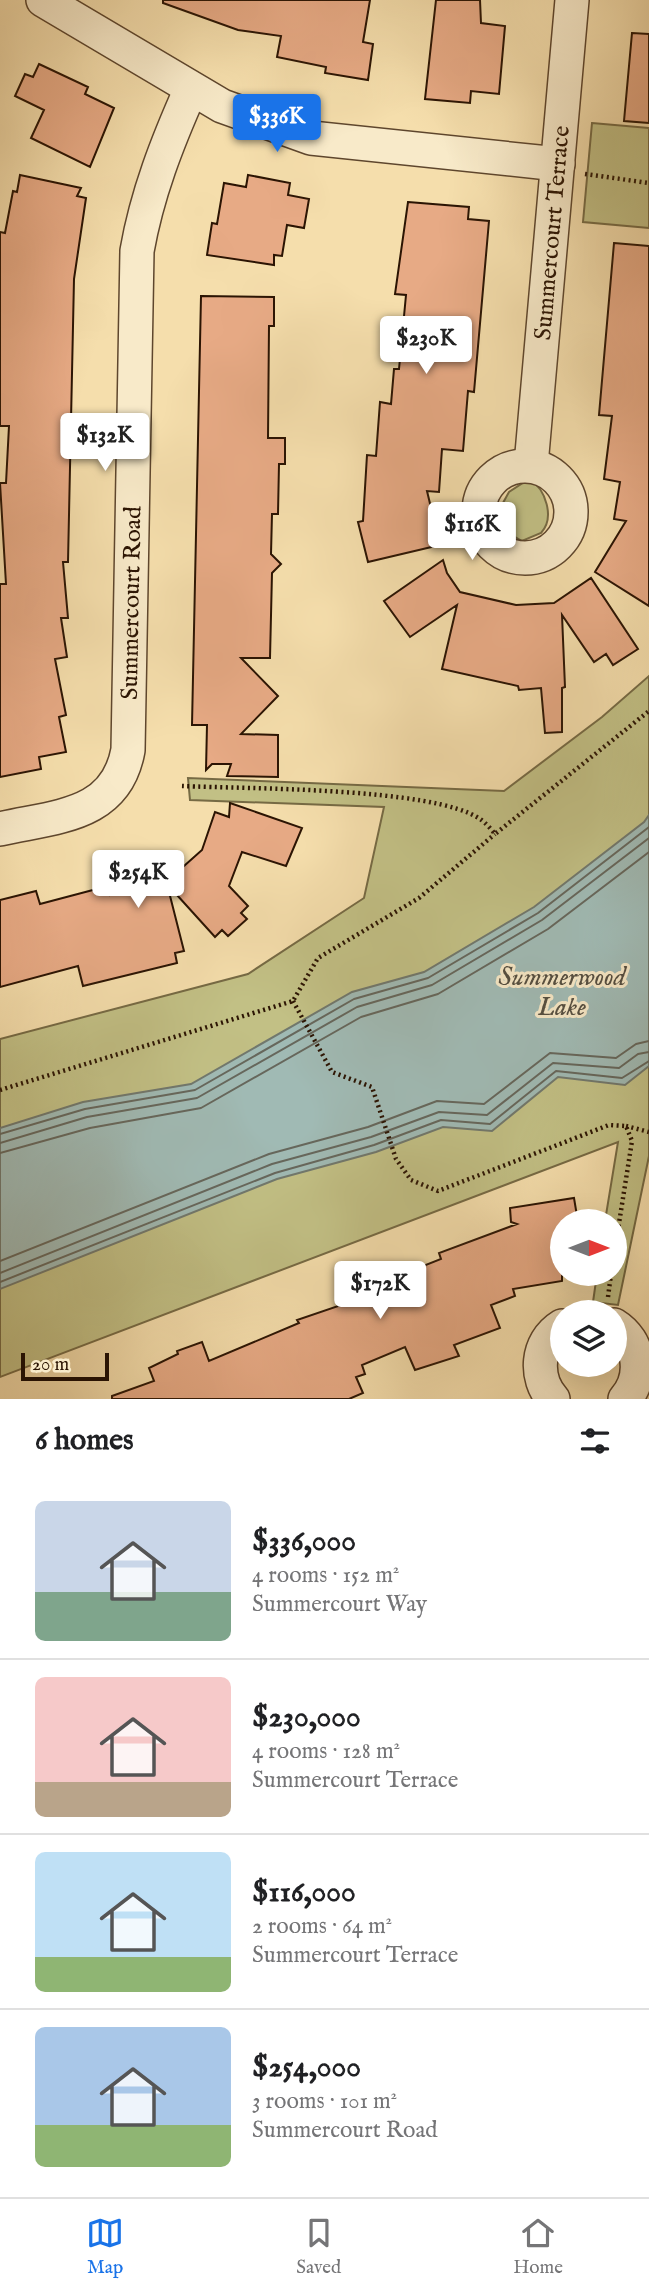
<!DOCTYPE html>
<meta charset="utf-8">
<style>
body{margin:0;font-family:"IM FELL English",serif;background:#f6f6f6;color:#202124;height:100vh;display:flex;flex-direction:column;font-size:26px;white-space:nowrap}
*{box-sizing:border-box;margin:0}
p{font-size:23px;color:#757577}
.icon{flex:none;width:38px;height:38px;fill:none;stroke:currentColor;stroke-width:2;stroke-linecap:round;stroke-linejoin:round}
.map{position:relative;height:1399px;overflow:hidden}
.drawer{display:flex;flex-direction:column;background:#fff;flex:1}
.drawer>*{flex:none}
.needle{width:46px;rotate:90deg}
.controls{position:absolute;left:550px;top:1209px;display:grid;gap:14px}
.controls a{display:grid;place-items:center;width:77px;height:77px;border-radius:50%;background:#fff;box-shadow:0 7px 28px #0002;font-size:35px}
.scale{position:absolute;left:21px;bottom:18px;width:88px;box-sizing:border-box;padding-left:7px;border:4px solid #2b1403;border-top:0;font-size:19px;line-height:24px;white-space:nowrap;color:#2b1403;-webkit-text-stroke:5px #f8eac9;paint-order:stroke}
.price{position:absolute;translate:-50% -60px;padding:0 16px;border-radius:7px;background:#fff;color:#222;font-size:23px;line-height:46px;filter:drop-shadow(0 2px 4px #0008)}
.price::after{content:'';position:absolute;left:50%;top:42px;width:21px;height:16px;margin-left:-10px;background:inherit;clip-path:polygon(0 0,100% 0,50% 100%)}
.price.active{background:#1a73e8;color:#fff}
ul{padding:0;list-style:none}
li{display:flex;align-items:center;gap:21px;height:175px;padding:0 35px}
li+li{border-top:2px solid #e0e0e0}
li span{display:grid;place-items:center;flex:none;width:196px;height:140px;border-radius:10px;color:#555}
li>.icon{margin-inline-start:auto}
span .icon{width:84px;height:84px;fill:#fffc;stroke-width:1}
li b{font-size:30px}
h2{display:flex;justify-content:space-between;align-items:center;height:84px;padding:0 35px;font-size:30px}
.dock{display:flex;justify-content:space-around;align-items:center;height:98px;border-top:2px solid #e0e0e0;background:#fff;font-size:19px;color:#757577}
.dock a{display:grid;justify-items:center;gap:4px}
.dock .active{color:#1a73e8}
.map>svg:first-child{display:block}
.green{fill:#c2c085;stroke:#766a44;stroke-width:2}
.water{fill:#a0bab4;stroke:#71786d;stroke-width:2}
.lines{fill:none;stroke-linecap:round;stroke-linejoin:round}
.shore{stroke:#66675c;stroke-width:2}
.building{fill:#e7aa85;stroke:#2b1403;stroke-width:2}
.minor-casing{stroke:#5e462d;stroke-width:36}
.path{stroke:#2b1403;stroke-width:4.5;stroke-dasharray:2 3.5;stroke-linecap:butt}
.minor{stroke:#f8eac9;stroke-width:33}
.labels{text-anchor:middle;stroke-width:6;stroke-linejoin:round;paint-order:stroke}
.street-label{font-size:24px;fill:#2b1403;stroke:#f8eac9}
.water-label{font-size:26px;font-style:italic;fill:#544e41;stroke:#f8eac9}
</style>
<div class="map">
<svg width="649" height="1399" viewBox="0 0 649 1399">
<rect width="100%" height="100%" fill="#f5deac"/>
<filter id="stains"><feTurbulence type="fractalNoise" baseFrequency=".00286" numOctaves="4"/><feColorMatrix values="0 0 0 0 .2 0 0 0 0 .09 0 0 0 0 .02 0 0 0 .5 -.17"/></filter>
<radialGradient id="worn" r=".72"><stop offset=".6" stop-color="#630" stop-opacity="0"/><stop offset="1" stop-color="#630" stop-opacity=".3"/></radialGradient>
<path class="green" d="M592,123L649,128V228L583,222Z
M529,479C546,489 555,518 541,533L522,541L503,530L498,512L509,492Z
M649,676V1156L618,1305L593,1302L597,1274H614V1222L605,1221L618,1142L0,1377V1039L248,974L364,898L384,807L190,800L188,778L504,791L602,717Z"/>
<path class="water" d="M649,815V1066L625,1085L558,1077L492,1131L443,1127L376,1152L277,1179L0,1289V1128L83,1102L191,1084L352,992L424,972L534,907L644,822Z"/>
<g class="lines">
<path class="shore" d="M0,1134L85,1109L195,1090L354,999L428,978L538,913L649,827
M0,1143L87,1117L197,1098L357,1007L432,985L542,920L649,838
M0,1153L90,1128L201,1108L361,1017L438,994L548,929L649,852
M0,1261L269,1154L368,1127L437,1101L484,1104L550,1053L616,1058L636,1044L649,1041
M0,1273L272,1164L371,1137L439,1112L487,1115L553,1063L619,1068L638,1054L649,1052
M0,1282L275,1173L374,1145L441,1120L490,1124L556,1071L622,1078L649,1061"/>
</g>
<path class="building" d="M163,0H370L363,42L373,44L368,80L325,73L326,67L277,57L281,36L238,30L163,3Z
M436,0H480L481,23L505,26L499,94L471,91L470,103L425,99Z
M632,33L649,34V123L624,121Z
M39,64L88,87L85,94L114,108L90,167L31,138L44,110L15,96L25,74L33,77Z
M20,175L81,188L77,196L86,198L74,279L68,562H63L68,618H61L67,657L55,659L66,715L59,717L66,752L39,757L41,769L0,777V584H6L0,483H6L9,426H0V232L5,233L13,191L17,192Z
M248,175L290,183L288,195L309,199L304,228L287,225L282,256L274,255V265L207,255L212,223L217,224L224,183L246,187Z
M408,202L469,207L468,219L489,221L474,392L468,391L463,451L442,449L439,492L427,491L440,545L368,562L358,522L363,521L367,455L376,456L380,402L391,404L394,369H399L406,295L395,294Z
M614,243L649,246V606L595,572L626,521L614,519L620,482L604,479L612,416L599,415Z
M201,296L274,297V326H269L268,438H285V464H279L278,514H272L271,554L281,564L272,573L270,658H241L278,696L241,734L278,735V777L227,776L231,764H212L206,770L207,725H192Z
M443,560L447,573L460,592L516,605L554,603L591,578L638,649L613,665L606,654L594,662L562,615L565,687L562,688V732L545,733L541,688L519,690L518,686L442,669L457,605L410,637L384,601Z
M230,803L302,828L286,866L242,852L229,886L248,906L241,913L247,919L228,936L222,930L215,937L167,884L184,951L175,953L177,963L83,986L78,966L0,987V900L36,891L40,904L108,886L110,895L166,882L202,850L215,812L229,817Z
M574,1198L578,1222H562V1281L513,1289L515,1296L491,1305L500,1328L454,1345L459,1356L415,1370L405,1347L362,1365L365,1374L356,1377L363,1393L349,1399H112V1396L154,1381L149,1368L178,1354L177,1351L202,1342L209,1361L299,1323L297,1320L359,1299L356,1292L368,1288L377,1267L398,1276L441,1259L439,1253L517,1224L511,1222L510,1208Z"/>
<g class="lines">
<g class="minor-casing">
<g id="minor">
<path d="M43,0L222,106L311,138L558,164"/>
<path id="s1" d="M531,465L572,0"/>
<circle cx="525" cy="512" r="46"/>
<path id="s2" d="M0,829C56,816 116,817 128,750L137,251C147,194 167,143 191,89"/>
<path d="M614,1325C640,1341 645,1376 625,1399"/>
<path d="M553,1399C534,1378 536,1342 562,1326"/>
</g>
</g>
<path class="path" d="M585,174L649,183
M182,786C246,789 433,787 480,819C486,823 491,829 495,834L649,711
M293,1001L332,1072L372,1087L396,1159L411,1180L438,1191L609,1125L626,1126L632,1141L614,1255
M0,1090L293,1001L318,958L419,898L495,834
M626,1126L649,1132
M608,1297L611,1274"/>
<use href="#minor" class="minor"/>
</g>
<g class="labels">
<g class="street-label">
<text dy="8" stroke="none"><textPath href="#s1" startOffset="233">Summercourt Terrace</textPath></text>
<text dy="8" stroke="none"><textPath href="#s2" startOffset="310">Summercourt Road</textPath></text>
</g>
<g class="water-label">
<text x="562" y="985">Summerwood<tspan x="562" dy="30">Lake</tspan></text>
</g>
</g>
<rect width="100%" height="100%" filter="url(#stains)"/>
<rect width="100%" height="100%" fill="url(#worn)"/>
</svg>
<div class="controls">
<a><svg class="needle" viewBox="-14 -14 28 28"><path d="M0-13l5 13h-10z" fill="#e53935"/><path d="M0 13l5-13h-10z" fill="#757577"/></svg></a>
<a><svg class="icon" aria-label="layers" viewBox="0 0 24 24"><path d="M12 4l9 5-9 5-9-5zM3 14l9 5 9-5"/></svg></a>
</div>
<div class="scale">20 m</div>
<b class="price active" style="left:277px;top:154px">$336K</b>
<b class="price" style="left:426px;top:376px">$230K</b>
<b class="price" style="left:105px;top:473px">$132K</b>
<b class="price" style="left:472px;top:562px">$116K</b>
<b class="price" style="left:138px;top:910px">$254K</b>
<b class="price" style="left:380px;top:1321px">$172K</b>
</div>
<section class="drawer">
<h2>6 homes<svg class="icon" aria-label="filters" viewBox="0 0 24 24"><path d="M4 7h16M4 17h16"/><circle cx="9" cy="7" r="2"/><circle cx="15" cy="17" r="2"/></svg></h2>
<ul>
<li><span style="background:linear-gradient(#c9d6e8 65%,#7fa58c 0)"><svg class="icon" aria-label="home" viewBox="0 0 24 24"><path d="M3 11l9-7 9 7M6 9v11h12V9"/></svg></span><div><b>$336,000</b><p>4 rooms · 152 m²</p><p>Summercourt Way</p></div></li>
<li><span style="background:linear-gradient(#f6c9c9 75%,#b9a48a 0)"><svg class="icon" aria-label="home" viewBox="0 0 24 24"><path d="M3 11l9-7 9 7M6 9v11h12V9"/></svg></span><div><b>$230,000</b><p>4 rooms · 128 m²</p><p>Summercourt Terrace</p></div></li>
<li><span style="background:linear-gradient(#bfe0f5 75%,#8fb573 0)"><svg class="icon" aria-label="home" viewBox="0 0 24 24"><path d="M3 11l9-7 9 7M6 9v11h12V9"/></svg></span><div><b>$116,000</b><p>2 rooms · 64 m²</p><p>Summercourt Terrace</p></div></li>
<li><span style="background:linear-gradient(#a9c7e8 70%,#8fb573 0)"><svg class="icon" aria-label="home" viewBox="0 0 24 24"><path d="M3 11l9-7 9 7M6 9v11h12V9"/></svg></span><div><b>$254,000</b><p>3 rooms · 101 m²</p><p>Summercourt Road</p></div></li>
</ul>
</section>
<nav class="dock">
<a class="active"><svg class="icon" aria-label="map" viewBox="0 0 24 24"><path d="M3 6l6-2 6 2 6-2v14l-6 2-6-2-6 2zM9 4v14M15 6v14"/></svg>Map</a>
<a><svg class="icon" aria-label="saved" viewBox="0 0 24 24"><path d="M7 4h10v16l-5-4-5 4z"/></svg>Saved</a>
<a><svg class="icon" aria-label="home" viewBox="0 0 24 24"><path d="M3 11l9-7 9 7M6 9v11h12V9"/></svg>Home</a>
</nav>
